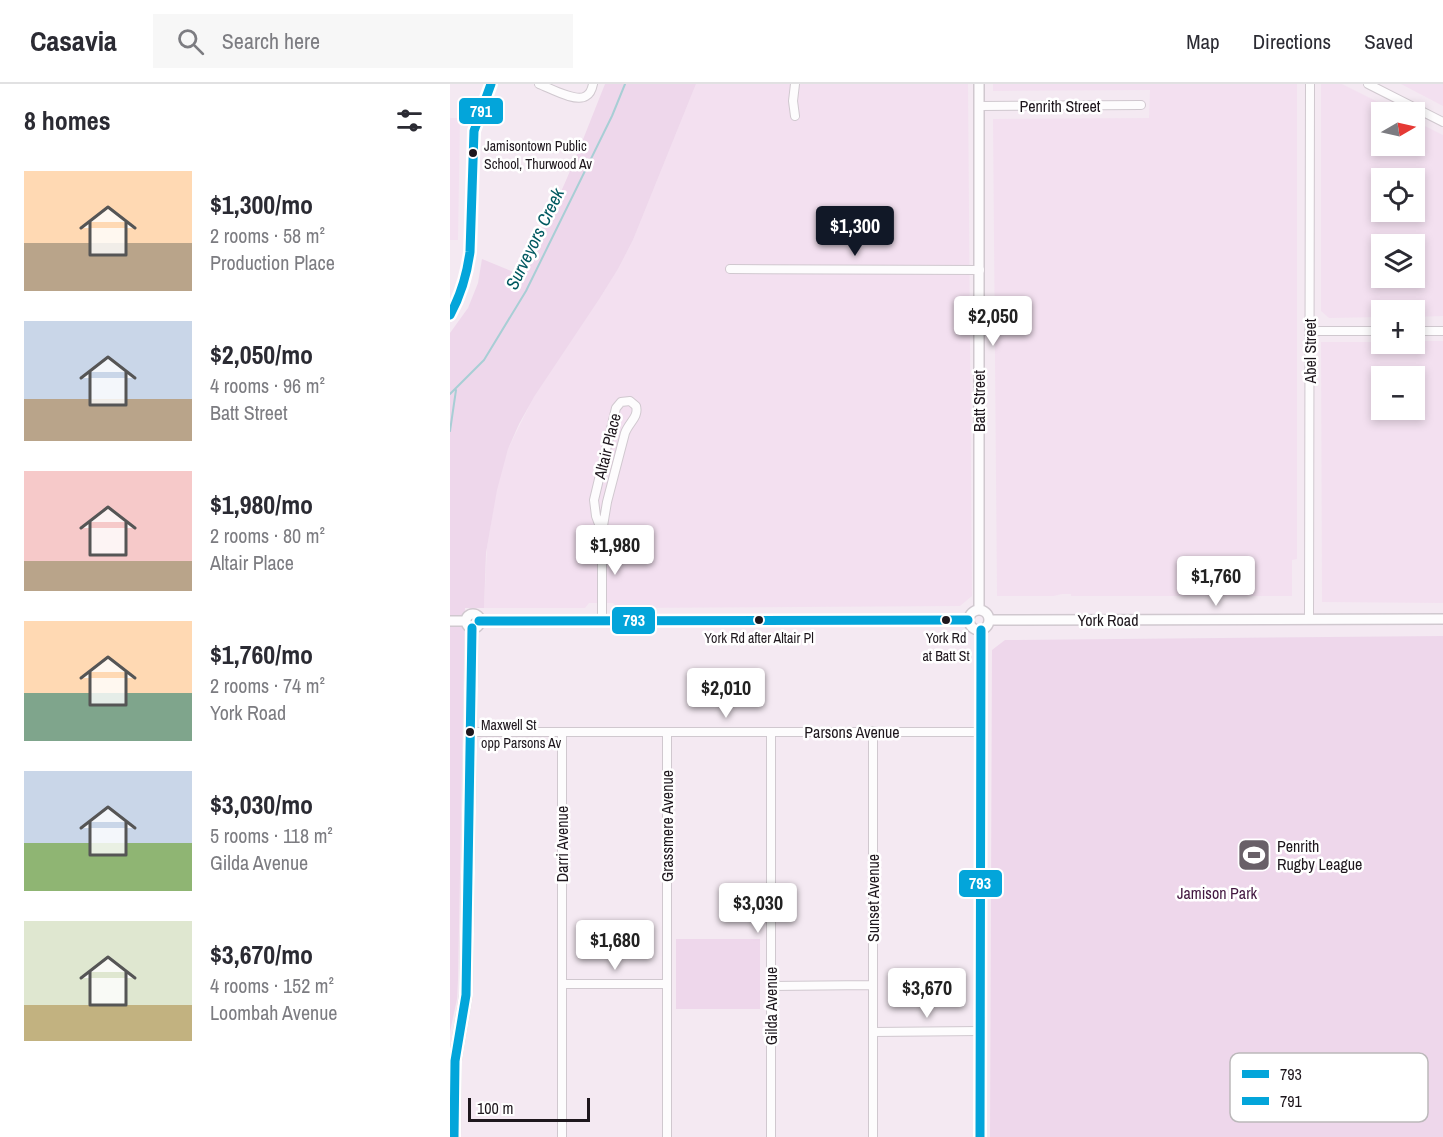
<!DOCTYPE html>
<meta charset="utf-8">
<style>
body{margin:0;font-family:"Archivo Narrow",sans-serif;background:#f7f7f7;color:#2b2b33;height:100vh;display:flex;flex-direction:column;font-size:22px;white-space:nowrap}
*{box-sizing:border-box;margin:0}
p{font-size:20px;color:#7c7c81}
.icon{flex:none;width:33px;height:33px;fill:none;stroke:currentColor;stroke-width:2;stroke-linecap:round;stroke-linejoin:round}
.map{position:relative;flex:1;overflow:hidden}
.panel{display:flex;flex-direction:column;background:#fff;width:450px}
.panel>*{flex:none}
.needle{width:39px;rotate:81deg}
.buttons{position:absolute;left:921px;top:18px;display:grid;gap:12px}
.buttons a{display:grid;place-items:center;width:54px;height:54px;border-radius:0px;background:#fff;box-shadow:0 3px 9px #0003;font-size:30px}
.scale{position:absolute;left:18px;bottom:15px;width:122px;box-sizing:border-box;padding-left:6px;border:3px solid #1e171d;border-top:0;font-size:16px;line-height:21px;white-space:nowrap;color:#1e171d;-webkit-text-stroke:4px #fff;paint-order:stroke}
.price{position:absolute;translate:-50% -51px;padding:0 14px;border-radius:6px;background:#fff;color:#222;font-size:20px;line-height:39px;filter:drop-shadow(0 2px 3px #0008)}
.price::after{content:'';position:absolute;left:50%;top:36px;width:18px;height:14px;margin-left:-9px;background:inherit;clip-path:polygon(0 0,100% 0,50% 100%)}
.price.current{background:#111827;color:#fff}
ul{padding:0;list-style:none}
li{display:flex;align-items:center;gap:18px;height:150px;padding:0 24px}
li span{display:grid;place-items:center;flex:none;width:168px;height:120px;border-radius:0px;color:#555}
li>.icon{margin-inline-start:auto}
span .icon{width:72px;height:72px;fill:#fffc;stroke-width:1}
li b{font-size:26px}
h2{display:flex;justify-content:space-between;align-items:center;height:72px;padding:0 24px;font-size:26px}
header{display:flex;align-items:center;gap:36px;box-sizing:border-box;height:84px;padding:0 30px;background:#fff;border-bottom:2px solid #e1e1e2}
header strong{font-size:28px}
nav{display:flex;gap:33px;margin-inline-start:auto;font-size:21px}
.search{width:420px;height:54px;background:#f7f7f7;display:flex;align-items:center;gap:15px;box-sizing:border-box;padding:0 21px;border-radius:0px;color:#7c7c81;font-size:22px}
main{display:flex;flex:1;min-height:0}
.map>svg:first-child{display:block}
.built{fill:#f3e0f0;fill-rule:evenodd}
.green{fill:#eed7eb}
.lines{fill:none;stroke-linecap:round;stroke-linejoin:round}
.stream{stroke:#a8ced5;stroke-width:2}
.minor-casing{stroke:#d0c8cf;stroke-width:10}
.tertiary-casing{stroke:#d0c8cf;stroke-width:12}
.secondary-casing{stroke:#d0c8cf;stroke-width:14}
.minor{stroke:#fdfcfd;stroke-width:8}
.tertiary{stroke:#fdfcfd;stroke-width:9}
.secondary{stroke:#f3eff3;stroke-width:10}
.bus-1-casing{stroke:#fff;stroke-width:14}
.bus-2-casing{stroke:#fff;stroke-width:14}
.bus-1{stroke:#03a5da;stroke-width:9}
.bus-2{stroke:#03a5da;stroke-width:9}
.bus-dot{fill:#1e171d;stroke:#fff;stroke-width:2}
.labels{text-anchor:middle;stroke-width:5;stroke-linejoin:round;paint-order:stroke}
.bus-label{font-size:14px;fill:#1e171d;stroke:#fff;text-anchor:start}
.street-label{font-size:16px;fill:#1e171d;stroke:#fff}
.poi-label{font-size:16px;fill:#1e171d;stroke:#fff;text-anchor:start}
.park-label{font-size:16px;fill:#431740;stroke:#fff}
.water-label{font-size:18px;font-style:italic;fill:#005960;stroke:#fff}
.key{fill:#fff;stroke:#bcb9bb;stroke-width:1.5}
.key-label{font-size:16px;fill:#1e171d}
.line-badge{stroke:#fff;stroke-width:2}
.badge-label{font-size:16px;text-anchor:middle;font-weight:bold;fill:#fff}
</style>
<header>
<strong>Casavia</strong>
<div class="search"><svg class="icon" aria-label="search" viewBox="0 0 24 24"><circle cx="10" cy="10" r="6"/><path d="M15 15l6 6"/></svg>Search here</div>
<nav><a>Map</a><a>Directions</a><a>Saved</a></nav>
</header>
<main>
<section class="panel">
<h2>8 homes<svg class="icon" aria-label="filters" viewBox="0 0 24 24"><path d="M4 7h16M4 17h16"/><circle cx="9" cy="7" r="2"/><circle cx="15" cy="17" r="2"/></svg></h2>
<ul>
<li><span style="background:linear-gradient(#ffd9b3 60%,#b9a48a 0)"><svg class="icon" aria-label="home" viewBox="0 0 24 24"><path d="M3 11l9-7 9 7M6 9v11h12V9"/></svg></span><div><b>$1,300/mo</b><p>2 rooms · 58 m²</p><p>Production Place</p></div></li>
<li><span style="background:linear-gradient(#c9d6e8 65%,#b9a48a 0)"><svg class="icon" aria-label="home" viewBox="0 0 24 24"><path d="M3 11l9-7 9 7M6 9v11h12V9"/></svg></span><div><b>$2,050/mo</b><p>4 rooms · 96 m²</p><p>Batt Street</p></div></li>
<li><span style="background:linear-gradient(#f6c9c9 75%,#b9a48a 0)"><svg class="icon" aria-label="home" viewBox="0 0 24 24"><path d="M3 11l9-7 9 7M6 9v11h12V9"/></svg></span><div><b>$1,980/mo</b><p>2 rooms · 80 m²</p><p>Altair Place</p></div></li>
<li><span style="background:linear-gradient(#ffd9b3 60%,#7fa58c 0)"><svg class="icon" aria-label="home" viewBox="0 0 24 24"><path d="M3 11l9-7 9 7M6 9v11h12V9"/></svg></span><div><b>$1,760/mo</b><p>2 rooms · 74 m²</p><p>York Road</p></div></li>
<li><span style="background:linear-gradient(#c9d6e8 60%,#8fb573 0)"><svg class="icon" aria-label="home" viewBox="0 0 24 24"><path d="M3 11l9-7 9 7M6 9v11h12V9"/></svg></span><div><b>$3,030/mo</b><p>5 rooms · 118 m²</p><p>Gilda Avenue</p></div></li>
<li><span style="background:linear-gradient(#dfe7d0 70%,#c2b280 0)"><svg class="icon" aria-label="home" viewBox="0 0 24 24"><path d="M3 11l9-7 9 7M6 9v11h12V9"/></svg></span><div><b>$3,670/mo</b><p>4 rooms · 152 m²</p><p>Loombah Avenue</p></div></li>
</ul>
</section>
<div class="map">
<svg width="993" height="1053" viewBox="0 0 993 1053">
<rect width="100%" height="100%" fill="#f4e9f2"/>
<path class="built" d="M246,0H518L522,512L510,522L168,524L163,519H139L135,524H34L37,463L48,397L58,365L82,316L150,214L168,185L183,156Z
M543,0H847V475L842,476V512H621V510H612L604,512H547L543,35L699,34L700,6L543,7Z
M871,0H892L948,28H932V62H964L965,37L993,51V232L965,233L964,226H932L931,233L879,234L871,227ZM964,94V128H932V94ZM932,160H964V194H932Z
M951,0H993V22Z
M0,34H10L8,156H0Z
M965,257H993V519L872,518L871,258H931L932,260H964ZM932,292H964V326H932Z"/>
<path class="green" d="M155,0H246L183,156L168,185L150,214L84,313L69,340L58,365L47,406L36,469L34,524H15L8,896L7,915L0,948V249L18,224L28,199L32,175L66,189C106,131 129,65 155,0Z
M993,552V1053H540L542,566L555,556Z
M226,855H310V925H226Z"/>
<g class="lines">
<path class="stream" d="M0,310L34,276L76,207L162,32L175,0
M0,347L6,306"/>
<g class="minor-casing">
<path id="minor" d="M89,0C100,4 126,19 136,12C140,10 142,5 143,0
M918,0L993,38
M529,22L691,21
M345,32L343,17L345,0
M280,185L530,186
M0,231C12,212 17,191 20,168L24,47L41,0
M860,247H932
M964,247H993
M152,448L146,432L144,416L166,324L171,318L180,317L186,322C189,333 179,338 175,349L157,418L152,448V536
M859,535L860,0
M20,648H531
M112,648V1053
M217,648V1053
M112,900H217
M321,902L423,901
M423,948L530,947
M321,1053V648
M423,1053V647"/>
</g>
<g class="tertiary-casing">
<path id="tertiary" d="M529,525V0
M519 536a10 10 0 1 1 20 0a10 10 0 1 1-20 0Z
M16 537a7 7 0 1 1 14 0a7 7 0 1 1-14 0Z
M539,536L993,535
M0,537H16
M29,537L518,536
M530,1053L531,546"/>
</g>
<g class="secondary-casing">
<path id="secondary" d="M4,1053L5,977L16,911L22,544"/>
</g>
<use href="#minor" class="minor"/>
<use href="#tertiary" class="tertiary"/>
<use href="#secondary" class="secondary"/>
<g class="bus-1-casing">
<path id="bus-1" d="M29,537L518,536
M4,1053L5,977L16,911L22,544
M530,1053L531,546"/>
</g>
<g class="bus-2-casing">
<path id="bus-2" d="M0,231C11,211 17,190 20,168L24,47L41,0"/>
</g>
<use href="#bus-1" class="bus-1"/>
<use href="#bus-2" class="bus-2"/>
</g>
<defs>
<g id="stadium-square" transform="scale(1.725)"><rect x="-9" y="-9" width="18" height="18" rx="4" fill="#696068" stroke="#fff"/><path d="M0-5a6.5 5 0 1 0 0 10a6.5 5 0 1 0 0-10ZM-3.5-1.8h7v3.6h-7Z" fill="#fff"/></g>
</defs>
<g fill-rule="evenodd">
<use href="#stadium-square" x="804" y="771"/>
</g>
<g class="bus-dot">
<circle cx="23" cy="69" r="5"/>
<circle cx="309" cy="536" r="5"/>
<circle cx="496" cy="536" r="5"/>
<circle cx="20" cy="648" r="5"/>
</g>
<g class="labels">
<g class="bus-label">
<text x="34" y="67">Jamisontown Public<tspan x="34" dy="18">School, Thurwood Av</tspan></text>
<text x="309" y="559" text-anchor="middle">York Rd after Altair Pl</text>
<text x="496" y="559" text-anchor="middle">York Rd<tspan x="496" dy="18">at Batt St</tspan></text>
<text x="31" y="646">Maxwell St<tspan x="31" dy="18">opp Parsons Av</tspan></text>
</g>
<g class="street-label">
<text x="610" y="28">Penrith Street</text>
<text transform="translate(860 267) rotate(-90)" y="6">Abel Street</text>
<text transform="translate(529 317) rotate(-90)" y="6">Batt Street</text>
<text transform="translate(157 362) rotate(-76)" y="6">Altair Place</text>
<text x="658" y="542">York Road</text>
<text x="402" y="654">Parsons Avenue</text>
<text transform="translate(217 742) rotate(-90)" y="6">Grassmere Avenue</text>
<text transform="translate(112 760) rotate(-90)" y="6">Darri Avenue</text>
<text transform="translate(423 814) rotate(-90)" y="6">Sunset Avenue</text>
<text transform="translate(321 922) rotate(-90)" y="6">Gilda Avenue</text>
</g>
<g class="poi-label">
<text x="827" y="768">Penrith<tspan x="827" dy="18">Rugby League</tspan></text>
</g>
<g class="park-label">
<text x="767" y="815">Jamison Park</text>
</g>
<g class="water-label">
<text transform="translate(85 155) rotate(-64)" y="6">Surveyors Creek</text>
</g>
</g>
<rect x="780" y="969" width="198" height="69" rx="9" class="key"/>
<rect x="792" y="986" width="27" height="8" fill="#03a5da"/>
<rect x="792" y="1013" width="27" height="8" fill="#03a5da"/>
<g class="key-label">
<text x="830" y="996">793</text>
<text x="830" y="1023">791</text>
</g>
<g class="line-badge">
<rect x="8" y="13" width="46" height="28" rx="6" fill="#03a5da"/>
<rect x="161" y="522" width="45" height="29" rx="6" fill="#03a5da"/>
<rect x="508" y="785" width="45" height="29" rx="6" fill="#03a5da"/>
</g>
<g class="badge-label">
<text x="31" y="33">791</text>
<text x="184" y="542">793</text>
<text x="530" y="805">793</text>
</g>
</svg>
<div class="buttons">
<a><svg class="needle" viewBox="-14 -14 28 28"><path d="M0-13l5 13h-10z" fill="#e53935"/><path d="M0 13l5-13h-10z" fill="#7c7c81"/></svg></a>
<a><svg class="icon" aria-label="locate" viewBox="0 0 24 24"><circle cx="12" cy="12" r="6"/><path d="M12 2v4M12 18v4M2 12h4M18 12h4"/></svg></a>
<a><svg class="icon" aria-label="layers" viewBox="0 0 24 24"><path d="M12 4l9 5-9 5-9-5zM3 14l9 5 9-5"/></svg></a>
<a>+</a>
<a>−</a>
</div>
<div class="scale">100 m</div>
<b class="price current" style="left:405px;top:173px">$1,300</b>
<b class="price" style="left:543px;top:263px">$2,050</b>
<b class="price" style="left:165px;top:492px">$1,980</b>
<b class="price" style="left:766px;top:523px">$1,760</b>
<b class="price" style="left:276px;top:635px">$2,010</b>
<b class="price" style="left:308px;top:850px">$3,030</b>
<b class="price" style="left:165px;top:887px">$1,680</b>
<b class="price" style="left:477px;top:935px">$3,670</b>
</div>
</main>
